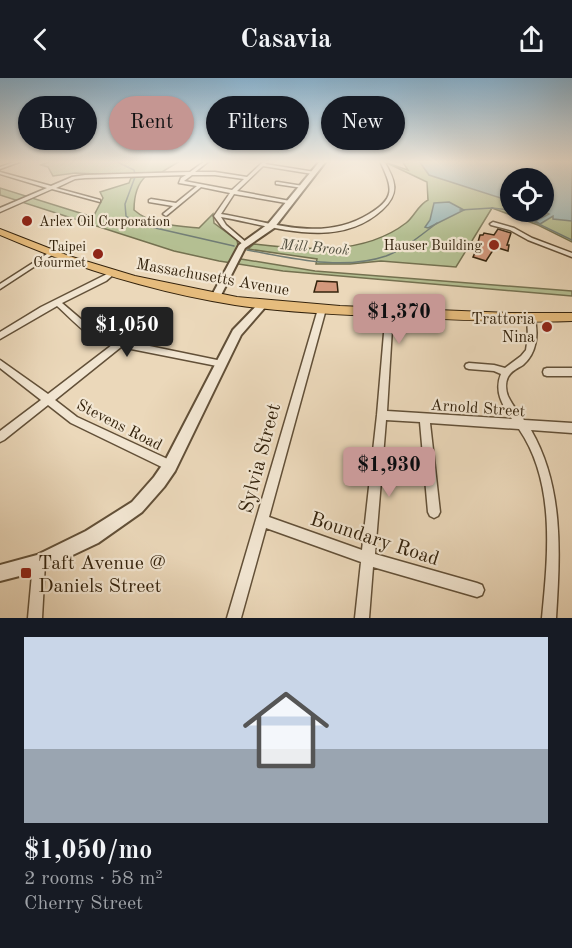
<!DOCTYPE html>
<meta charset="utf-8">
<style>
body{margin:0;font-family:"Old Standard TT",serif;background:#242831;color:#f1f3f6;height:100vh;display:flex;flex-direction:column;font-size:22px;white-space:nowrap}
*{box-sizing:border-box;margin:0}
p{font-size:20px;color:#9ea1a6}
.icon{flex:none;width:33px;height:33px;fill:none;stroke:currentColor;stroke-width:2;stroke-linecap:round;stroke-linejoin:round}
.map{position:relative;height:540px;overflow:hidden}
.side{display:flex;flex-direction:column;background:#171b24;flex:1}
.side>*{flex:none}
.top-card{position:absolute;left:18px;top:18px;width:537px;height:54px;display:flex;gap:12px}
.fabs{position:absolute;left:500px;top:90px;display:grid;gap:12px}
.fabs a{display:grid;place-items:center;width:54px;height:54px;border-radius:50%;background:#171b24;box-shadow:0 2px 4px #0004;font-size:30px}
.price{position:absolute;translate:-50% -51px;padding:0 14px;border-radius:6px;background:#c59692;color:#111;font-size:20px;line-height:39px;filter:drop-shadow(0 2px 3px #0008)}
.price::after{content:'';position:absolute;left:50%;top:36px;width:18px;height:14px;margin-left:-9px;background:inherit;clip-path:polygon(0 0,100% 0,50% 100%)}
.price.on{background:#222;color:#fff}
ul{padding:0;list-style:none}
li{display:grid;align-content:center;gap:12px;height:318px;padding:0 24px}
li span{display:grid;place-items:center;height:186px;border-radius:0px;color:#555}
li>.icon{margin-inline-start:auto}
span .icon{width:108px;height:108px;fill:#fffc;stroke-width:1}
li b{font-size:26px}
.chip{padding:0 21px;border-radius:27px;background:#171b24;box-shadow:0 2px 4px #0004;font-size:21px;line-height:54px}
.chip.on{background:#c59692;color:#111}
header{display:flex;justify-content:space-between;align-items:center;height:78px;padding:0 24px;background:#171b24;font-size:27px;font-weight:800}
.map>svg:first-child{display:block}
.green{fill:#b4bf92;stroke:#747150;stroke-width:1.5;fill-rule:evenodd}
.water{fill:#9ab8b8;stroke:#717c74;stroke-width:1.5}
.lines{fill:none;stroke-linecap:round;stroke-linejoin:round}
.stream{stroke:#717c74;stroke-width:1.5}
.building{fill:#d3987c;stroke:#34230d;stroke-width:1.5}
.minor-casing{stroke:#625038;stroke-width:3}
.tertiary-casing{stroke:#625038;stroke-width:4}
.primary-casing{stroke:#34230d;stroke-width:2}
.minor{fill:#f2e6d2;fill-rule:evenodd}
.tertiary{fill:#f2e6d2;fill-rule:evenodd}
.primary{fill:#e6bc7d;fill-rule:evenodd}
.poi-dot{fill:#8f2418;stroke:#f2e6d2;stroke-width:2}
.labels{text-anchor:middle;stroke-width:4.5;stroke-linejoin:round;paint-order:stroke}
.far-poi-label{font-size:14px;fill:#34230d;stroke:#f2e6d2;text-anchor:end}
.far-water-label{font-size:15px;font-style:italic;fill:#535040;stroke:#f2e6d2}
.street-label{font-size:16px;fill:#34230d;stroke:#f2e6d2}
.poi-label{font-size:16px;fill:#34230d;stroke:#f2e6d2;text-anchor:end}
.near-street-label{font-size:20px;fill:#34230d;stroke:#f2e6d2}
.near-poi-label{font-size:20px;fill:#34230d;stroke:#f2e6d2;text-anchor:start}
</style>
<header><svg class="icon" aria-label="back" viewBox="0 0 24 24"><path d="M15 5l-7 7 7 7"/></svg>Casavia<svg class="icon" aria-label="share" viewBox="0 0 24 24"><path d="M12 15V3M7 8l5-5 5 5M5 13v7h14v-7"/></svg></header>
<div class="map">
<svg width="572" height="540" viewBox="0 0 572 540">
<rect width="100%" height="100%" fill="#ebd8ba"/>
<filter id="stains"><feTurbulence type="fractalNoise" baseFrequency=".00333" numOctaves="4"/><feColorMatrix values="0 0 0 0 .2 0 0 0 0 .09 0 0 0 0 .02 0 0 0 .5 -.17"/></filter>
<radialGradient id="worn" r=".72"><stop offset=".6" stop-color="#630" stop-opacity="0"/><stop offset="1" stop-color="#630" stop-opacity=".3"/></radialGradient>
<path class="green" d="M51,83H180L162,94L121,97L75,95L53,98L48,89L41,87Z
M402,83H572V164L538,147L492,130L456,189L381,183L350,186H316L317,181L248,171L254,166C304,172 363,178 406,145C414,139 418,127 428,122L427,104L387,85L408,92ZM510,100H543V134H510Z
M146,98C136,107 134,119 134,132C151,147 178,148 199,150L213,136L214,145L237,162L238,168L233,177L241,181L315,193L572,213V218L283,193L219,183L174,173L0,117V110L93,139L103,120L100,114L129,105L131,100Z"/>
<path class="water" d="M419,83H572V143L553,141V138L540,146L535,143L549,136L543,133V100H510V123L429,97Z
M449,124L464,132L428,150L425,149L430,142L434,125Z"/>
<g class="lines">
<path class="stream" d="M115,83L134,92L135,96
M135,99L125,126L126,138L138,146L234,168
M460,132L492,130L510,132
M514,134L572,162
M247,172C291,180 342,193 386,178C405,171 421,157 437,145"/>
</g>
<path class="building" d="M498,151L511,155L507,167H509L508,173L495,169L486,183L473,179L480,164H478L480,157H483L484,155L494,157Z
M317,203L337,204L338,214H314Z"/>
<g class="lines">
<g class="minor-casing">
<path id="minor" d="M17,83H22L0,91V89Z
M205,83H209L195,94H215L247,99L264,83H268L265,86L315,94V96H313L263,88L237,113L290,123L293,125L292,126L234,116L221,136C272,144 322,165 369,136C398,119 391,108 380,83H384C395,102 401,115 382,132C337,173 273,148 221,139L226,147L247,165L248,166L245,168L222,149L214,138L230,115L201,109L166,138L163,136L173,128L149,124V122L151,121L176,125L197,108L179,105L181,100L186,97L85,100L75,101L56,110L100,122V124L52,111L0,134V130L47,110L0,96V94L51,108L72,99L85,97L190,94ZM192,97H215L244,101L232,112L184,103Z
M278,104L303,108L305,109L303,110L276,106V104Z
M493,144L514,150L532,160L572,175V179L528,162L510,152L491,147L490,146Z
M50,174L52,175V177L0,211V206Z
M111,194L114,196L106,203L62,225L96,254L106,259L222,283L225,284L226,286L225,288L222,289L121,269L55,322L77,339L174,384L175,388L174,392L170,393L71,345L48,327L4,362L0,364V353L41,322L0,290V282L48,316L112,267C89,262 74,243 57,228L0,261V254L41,229Z
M322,228L326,231L269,439L362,472L377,337L386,232H392L393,234L387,333L512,341C502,327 494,313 501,296L494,293L469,291L466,290L465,288L466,286L469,285L494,287L505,290L521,278L526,272L528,258L527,240L531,237L534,238C539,255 537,275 523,287C518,290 511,293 508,299C505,305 506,313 508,318C512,327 519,335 524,342L572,345V355L531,352C564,409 560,476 556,540H542C548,478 556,405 519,351L430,345L440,434L438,438L434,440L430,438L428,434L420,344L386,342L375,476L477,505L482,507L484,512L482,517L477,519L373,489L369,540H355L361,484L266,450L241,540H227L318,231Z
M547,290H572V298H547L544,297L543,294L544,291Z
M39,479L44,480L45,485L42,540H28L33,485L34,480Z"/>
</g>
<g class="tertiary-casing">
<path id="tertiary" d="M320,83H326L274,150L245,170L219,221H213L211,219L239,167L268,146Z
M263,223L268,226L241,257L175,393L164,409L142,434L98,465L39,493L0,503V487L37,477L86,453L132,424L154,399L165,383L233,252L260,224Z"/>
</g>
<g class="primary-casing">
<path id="primary" d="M0,151L69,178L135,198L237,219L340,228L510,235H572V243C520,245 469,242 417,240C357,237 296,236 235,227C154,214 76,190 0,157Z"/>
</g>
<use href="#minor" class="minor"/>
<use href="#tertiary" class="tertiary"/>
<use href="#primary" class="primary"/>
</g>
<linearGradient id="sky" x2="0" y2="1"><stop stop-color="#89b6d5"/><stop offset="0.53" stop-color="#f6ede0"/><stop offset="1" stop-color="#f6ede0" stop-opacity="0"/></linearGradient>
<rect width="572" height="158" fill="url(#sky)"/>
<g class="poi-dot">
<circle cx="27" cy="143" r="6"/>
<circle cx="494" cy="167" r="6"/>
<circle cx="98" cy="176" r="6"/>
<circle cx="547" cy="249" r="6"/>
<rect x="20" y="489" width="12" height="12" rx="3"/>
</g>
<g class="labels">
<g class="far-poi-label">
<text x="39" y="148" text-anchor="start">Arlex Oil Corporation</text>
<text x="482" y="172">Hauser Building</text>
<text x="86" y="173">Taipei<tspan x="86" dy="16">Gourmet</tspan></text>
</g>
<g class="far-water-label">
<text transform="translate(315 169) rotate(5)" y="5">Mill Brook</text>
</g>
<g class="street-label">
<text transform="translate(213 198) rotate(10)" y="6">Massachusetts Avenue</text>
<text transform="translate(478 329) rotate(4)" y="6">Arnold Street</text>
<text transform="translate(120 346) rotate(27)" y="6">Stevens Road</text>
</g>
<g class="poi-label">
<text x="535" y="246">Trattoria<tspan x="535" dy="18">Nina</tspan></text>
</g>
<g class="near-street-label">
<text transform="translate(259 380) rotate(-75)" y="7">Sylvia Street</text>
<text transform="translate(375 460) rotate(18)" y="7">Boundary Road</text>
</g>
<g class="near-poi-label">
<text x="38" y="491">Taft Avenue @<tspan x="38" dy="23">Daniels Street</tspan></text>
</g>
</g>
<rect width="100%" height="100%" filter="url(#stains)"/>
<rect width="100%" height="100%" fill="url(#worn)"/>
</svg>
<div class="fabs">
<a><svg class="icon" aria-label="locate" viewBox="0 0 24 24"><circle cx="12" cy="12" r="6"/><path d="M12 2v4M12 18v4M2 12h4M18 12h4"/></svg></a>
</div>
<b class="price" style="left:399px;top:267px">$1,370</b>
<b class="price on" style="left:127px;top:280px">$1,050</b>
<b class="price" style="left:389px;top:420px">$1,930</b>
<div class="top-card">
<a class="chip">Buy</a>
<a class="chip on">Rent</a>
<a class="chip">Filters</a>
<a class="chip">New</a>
</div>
</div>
<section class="side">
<ul>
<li><span style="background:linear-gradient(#c9d6e8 60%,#9aa5b1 0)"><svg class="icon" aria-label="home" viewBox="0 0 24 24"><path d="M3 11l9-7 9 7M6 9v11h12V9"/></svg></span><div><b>$1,050/mo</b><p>2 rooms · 58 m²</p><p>Cherry Street</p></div></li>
</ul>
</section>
